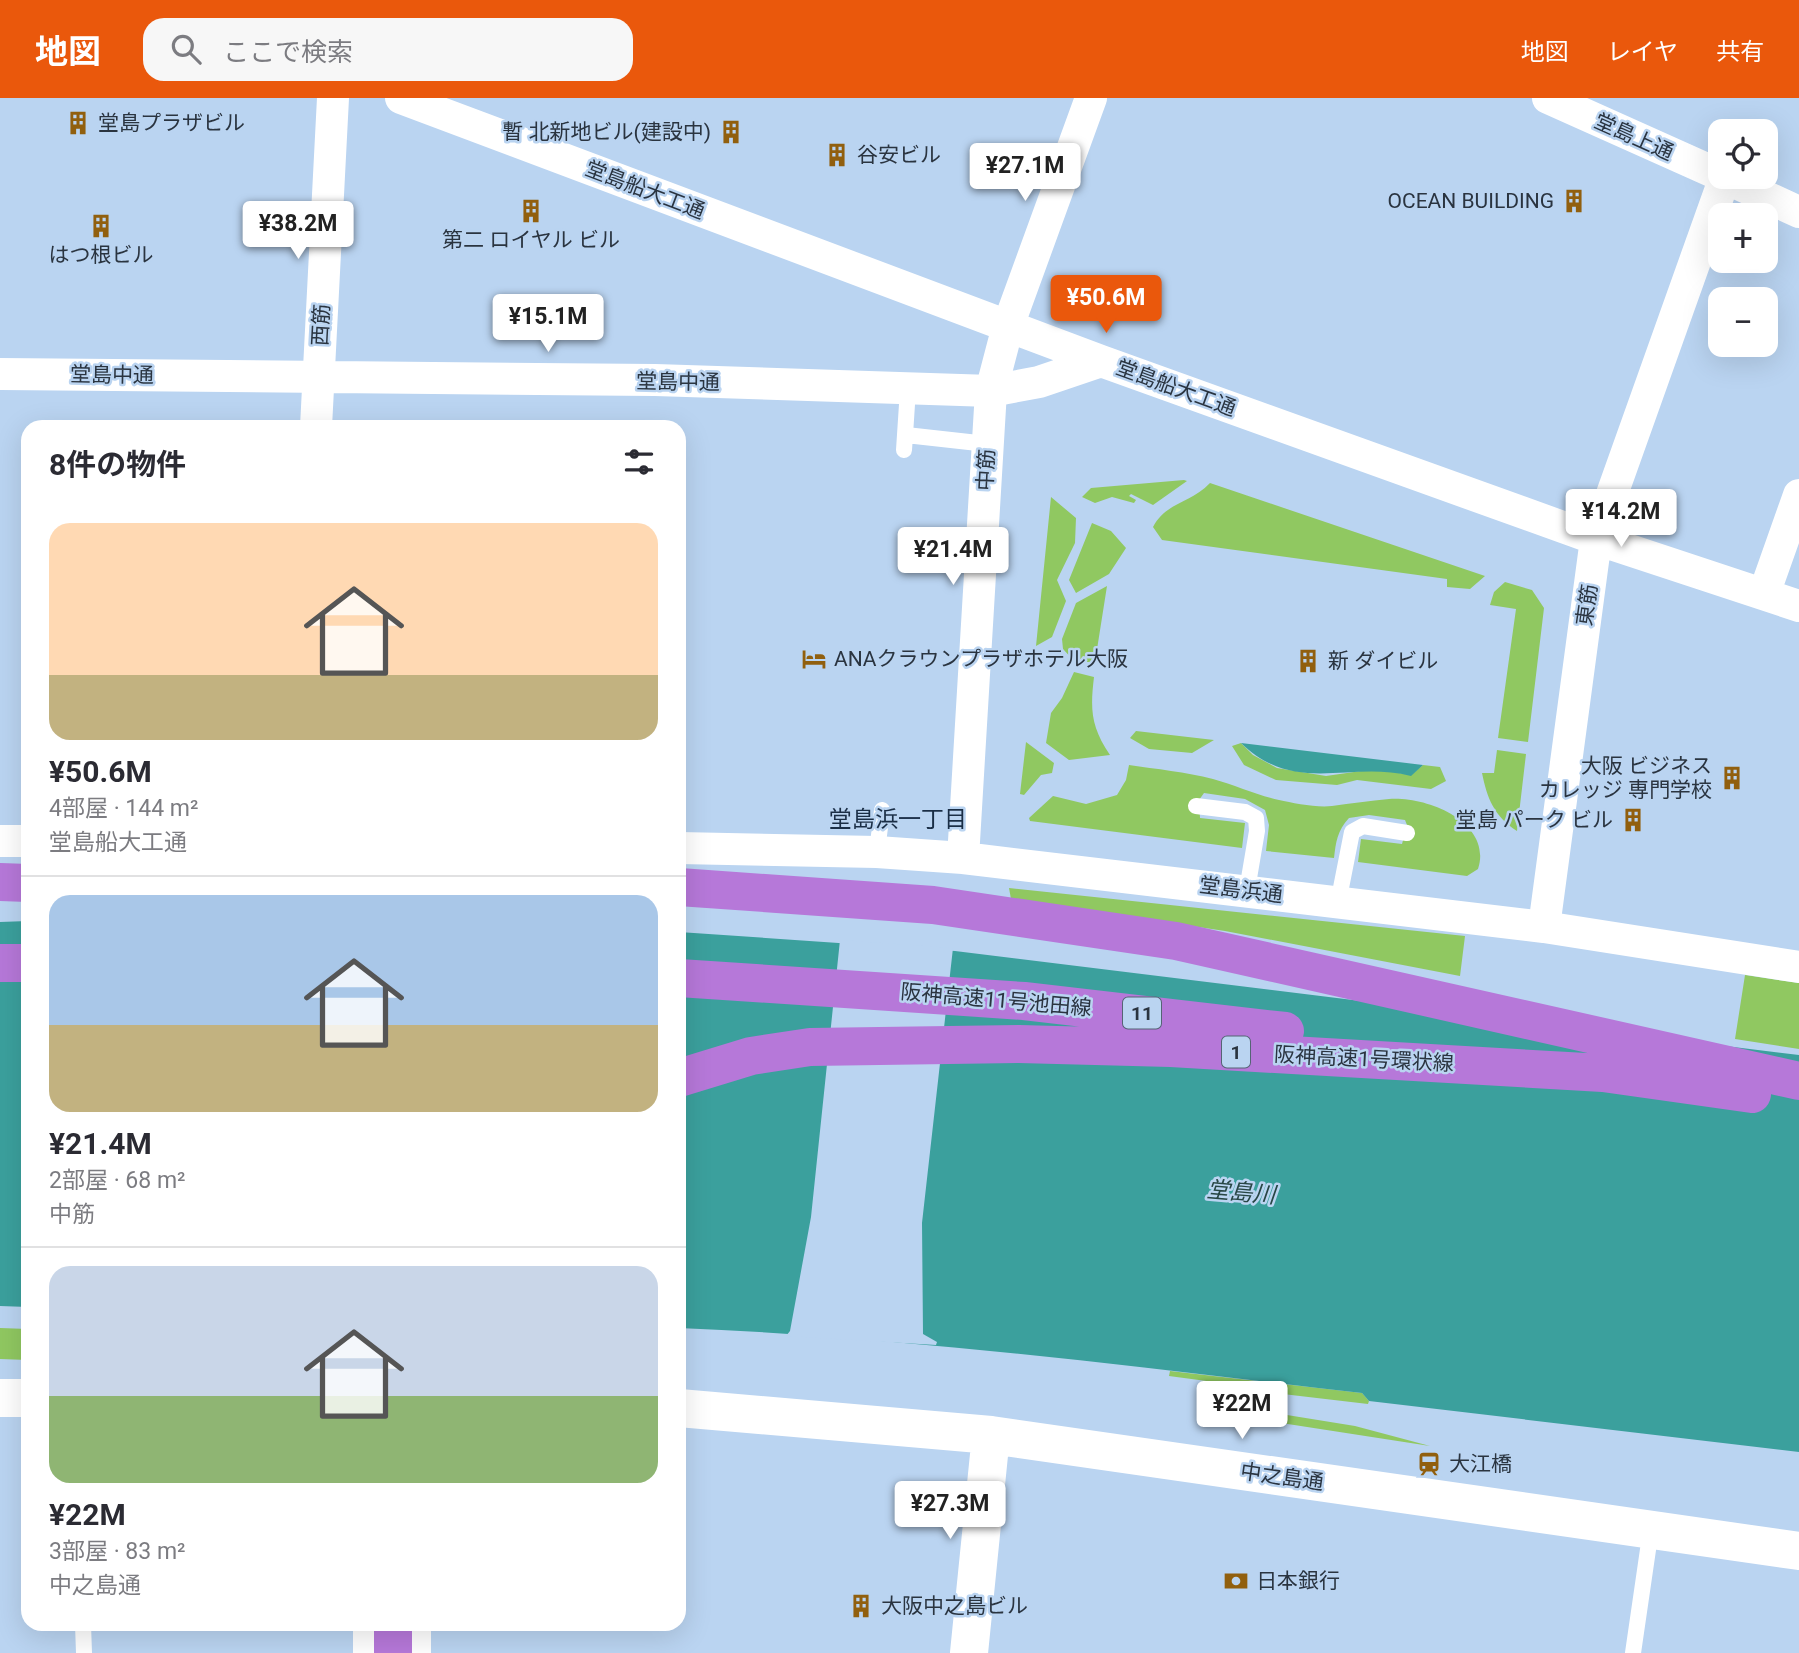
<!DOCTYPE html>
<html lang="ja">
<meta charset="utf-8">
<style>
body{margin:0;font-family:Roboto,"Noto Sans JP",sans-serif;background:#f7f7f7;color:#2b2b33;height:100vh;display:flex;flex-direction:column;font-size:26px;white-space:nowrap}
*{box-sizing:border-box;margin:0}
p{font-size:23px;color:#7c7c81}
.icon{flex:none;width:38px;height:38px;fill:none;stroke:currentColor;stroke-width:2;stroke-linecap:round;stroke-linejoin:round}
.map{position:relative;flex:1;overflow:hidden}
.drawer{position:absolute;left:21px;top:322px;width:665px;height:1211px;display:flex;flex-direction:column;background:#fff;border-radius:21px;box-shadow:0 7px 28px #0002}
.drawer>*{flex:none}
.fabs{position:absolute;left:1708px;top:21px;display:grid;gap:14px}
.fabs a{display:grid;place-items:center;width:70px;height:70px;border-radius:14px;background:#fff;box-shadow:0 7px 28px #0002;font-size:35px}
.price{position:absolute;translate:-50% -60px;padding:0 16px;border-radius:7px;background:#fff;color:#222;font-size:23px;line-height:46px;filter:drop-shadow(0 2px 4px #0008)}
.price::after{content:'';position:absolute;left:50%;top:42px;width:21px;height:16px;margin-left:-10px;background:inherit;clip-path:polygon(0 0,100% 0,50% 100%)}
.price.on{background:#ea580c;color:#fff}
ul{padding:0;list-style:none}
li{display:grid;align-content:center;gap:14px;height:371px;padding:0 28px}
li+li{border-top:2px solid #e1e1e2}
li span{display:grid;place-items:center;height:217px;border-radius:21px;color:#555}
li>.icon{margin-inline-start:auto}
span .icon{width:126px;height:126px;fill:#fffc;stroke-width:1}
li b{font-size:30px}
h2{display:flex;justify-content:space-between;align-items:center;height:84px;padding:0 28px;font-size:30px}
header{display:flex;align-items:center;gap:42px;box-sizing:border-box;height:98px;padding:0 35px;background:#ea580c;color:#fff}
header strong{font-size:33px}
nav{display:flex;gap:38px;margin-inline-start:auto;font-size:24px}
.search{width:490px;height:63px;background:#f7f7f7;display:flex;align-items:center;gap:18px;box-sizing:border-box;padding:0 24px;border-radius:21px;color:#7c7c81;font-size:26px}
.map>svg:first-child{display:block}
.green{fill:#90c861}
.water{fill:#3ba09d}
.pier{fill:#bad4f1}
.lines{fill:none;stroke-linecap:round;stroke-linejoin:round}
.service{stroke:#fff;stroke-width:16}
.minor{stroke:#fff;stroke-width:32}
.tertiary{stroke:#fff;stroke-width:38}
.motorway{stroke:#b678d9;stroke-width:38}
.labels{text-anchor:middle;stroke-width:5;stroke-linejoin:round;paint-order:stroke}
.shield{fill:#bad4f1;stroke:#556475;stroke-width:2}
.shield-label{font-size:19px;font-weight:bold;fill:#2a3440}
.poi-label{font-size:21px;fill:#2a3440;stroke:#bad4f1;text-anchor:start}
.street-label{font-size:21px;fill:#2a3440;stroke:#bad4f1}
.neighbourhood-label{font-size:23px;fill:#1a2e46;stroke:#bad4f1}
.water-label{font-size:23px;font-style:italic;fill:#284645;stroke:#bad4f1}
</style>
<header>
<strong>地図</strong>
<div class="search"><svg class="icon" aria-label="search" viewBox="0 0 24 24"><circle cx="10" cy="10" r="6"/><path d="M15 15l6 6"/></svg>ここで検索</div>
<nav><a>地図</a><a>レイヤ</a><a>共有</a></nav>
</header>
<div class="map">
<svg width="1799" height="1555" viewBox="0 0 1799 1555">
<rect width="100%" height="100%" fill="#bad4f1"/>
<path class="green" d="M1184,382L1187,383L1153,407L1131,396L1129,398L1136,402L1134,405L1112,399L1095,405L1082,399L1091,390Z
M1210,385L1485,478L1470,491L1447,489V481L1162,442L1153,429C1166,404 1190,406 1210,385Z
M1051,399L1076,420L1075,445L1057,482L1066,503L1052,539L1036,548Z
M1092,425L1111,433L1126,450L1109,476L1076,495L1069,482Z
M1505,484L1532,492L1544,510L1528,644L1498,640L1516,511L1490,507L1494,494Z
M1107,488L1095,564H1075L1063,551L1062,541L1076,505Z
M1074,574L1094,579C1090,612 1091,629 1110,657L1069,662L1046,645L1051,615L1062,600Z
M1136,633L1214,642L1192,655L1149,651L1130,640Z
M1026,644L1054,665L1052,675L1041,677L1024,697L1020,696Z
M1241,645L1253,657L1277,670L1326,678L1375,671L1411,677L1423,667L1440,669L1446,683L1431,691L1357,682L1337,687L1276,682L1244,667L1232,648Z
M1497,652L1526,656L1517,733C1494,718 1487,700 1482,675H1494Z
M1129,667C1156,671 1186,674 1213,681C1235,687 1256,697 1279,702C1293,705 1317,710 1332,708C1351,705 1370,703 1389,701C1428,698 1493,725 1478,771L1467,778L1358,764L1361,741L1402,746L1407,727L1405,722L1369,717L1349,720C1337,733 1336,744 1334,760L1266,753L1269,727L1265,712L1245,701L1204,695L1199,702L1200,720L1245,725L1242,750L1030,723L1029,720L1053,698L1086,706L1117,697L1126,682Z
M1009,790L1465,838L1460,878L1225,833L1011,801Z
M1745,877L1799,885V951L1735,941Z
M0,1230L28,1231V1262L0,1261Z
M1170,1273L1362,1295L1369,1303L1368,1306L1266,1294L1259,1290L1169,1278Z
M1245,1305L1268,1314L1355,1328L1430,1348L1243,1319Z"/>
<path class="water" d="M1241,645L1423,667L1411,678C1349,662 1296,698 1241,645Z
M28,823V1209L0,1208V824Z
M679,834L955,853L1799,957V1354L1369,1303L1362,1295C1135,1269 908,1239 679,1230Z"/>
<path class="pier" d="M840,842L953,850L922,1125L923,1236L937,1244L936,1247L786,1238L790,1233L811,1119Z"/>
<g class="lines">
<path class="service" d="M906,337L987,346
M904,352L908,291
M1196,708L1245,714L1256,720L1257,733L1247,792
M877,754L882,712
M1338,805L1352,734L1363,728L1407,735
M83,1526L84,1555
M1633,1555L1651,1431"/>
<path class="minor" d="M401,0L1101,263L1596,441L1799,508
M1548,0L1720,77
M1723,79L1799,114
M0,276L655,282L991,293L1039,284L1101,263
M316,329L333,0
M1764,496L1799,397
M0,743H28
M679,750L877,754L963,760L1544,829L1799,869
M963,760L991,293L1008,228L1091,0
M1544,829L1596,441L1725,79
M369,1526V1555
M415,1526V1555"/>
<path class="tertiary" d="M0,1300H28
M679,1310L991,1337L1799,1453
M969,1555L991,1337"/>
<path class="motorway" d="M0,784L28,785
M679,789L933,807L1176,843L1799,983
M0,865H28
M679,880L1024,903L1285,933
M679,980L751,958L810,949L1019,946L1171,950L1603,975L1752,996
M393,1526V1555"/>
</g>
<defs>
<g id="building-bare" transform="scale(1.89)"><path d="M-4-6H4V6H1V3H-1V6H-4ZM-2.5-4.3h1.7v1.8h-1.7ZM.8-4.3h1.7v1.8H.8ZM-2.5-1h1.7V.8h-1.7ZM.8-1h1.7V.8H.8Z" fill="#915f0e" stroke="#bad4f1" stroke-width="2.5" paint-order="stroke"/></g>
<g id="hotel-bare" transform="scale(1.89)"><path d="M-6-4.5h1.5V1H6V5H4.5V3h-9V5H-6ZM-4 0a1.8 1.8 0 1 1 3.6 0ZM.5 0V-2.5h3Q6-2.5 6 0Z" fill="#915f0e" stroke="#bad4f1" stroke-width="2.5" paint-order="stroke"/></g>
<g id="station-bare" transform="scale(1.89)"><path d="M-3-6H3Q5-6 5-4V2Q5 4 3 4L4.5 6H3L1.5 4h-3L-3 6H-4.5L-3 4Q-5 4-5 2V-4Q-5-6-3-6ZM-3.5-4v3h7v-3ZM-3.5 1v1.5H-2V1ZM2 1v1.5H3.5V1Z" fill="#915f0e" stroke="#bad4f1" stroke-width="2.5" paint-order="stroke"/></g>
<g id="bank-bare" transform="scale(1.89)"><path d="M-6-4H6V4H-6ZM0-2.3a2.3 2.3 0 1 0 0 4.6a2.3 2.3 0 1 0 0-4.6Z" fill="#915f0e" stroke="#bad4f1" stroke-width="2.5" paint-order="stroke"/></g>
</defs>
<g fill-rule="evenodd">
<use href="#building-bare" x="78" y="25"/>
<use href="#building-bare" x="731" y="34"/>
<use href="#building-bare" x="837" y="57"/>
<use href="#building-bare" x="1574" y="103"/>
<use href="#building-bare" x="531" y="113"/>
<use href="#building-bare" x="101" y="128"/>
<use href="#hotel-bare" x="814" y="561"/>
<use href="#building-bare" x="1308" y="563"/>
<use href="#building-bare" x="1732" y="680"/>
<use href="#building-bare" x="1633" y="722"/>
<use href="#station-bare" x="1429" y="1366"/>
<use href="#bank-bare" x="1236" y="1483"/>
<use href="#building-bare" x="861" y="1508"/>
</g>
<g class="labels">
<g class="shield">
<rect x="1123" y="899.5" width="38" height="31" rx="5"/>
<rect x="1222" y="938.5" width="28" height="31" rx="5"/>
</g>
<g class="shield-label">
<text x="1142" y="922">11</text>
<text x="1236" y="961">1</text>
</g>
<g class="poi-label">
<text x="98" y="32">堂島プラザビル</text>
<text x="711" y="41" text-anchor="end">暫 北新地ビル(建設中)</text>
<text x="857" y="64">谷安ビル</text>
<text x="1554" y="110" text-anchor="end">OCEAN BUILDING</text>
<text x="531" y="149" text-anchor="middle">第二 ロイヤル ビル</text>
<text x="101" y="164" text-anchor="middle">はつ根ビル</text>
<text x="834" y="568">ANAクラウンプラザホテル大阪</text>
<text x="1328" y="570">新 ダイビル</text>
<text x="1712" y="675" text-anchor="end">大阪 ビジネス<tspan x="1712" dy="24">カレッジ 専門学校</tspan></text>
<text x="1613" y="729" text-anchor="end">堂島 パーク ビル</text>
<text x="1449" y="1373">大江橋</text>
<text x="1256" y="1490">日本銀行</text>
<text x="881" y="1515">大阪中之島ビル</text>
</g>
<g class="street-label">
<text transform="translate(1634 39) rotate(24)" y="7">堂島上通</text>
<text transform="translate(645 92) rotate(21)" y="7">堂島船大工通</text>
<text transform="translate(321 227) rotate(-87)" y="7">西筋</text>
<text transform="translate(112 277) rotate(1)" y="7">堂島中通</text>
<text transform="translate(678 284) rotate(1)" y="7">堂島中通</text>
<text transform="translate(1176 290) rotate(20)" y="7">堂島船大工通</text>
<text transform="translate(986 372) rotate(-87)" y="7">中筋</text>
<text transform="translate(1587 507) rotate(-82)" y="7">東筋</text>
<text transform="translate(1241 792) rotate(7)" y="7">堂島浜通</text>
<text transform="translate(996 902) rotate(5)" y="7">阪神高速11号池田線</text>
<text transform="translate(1364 961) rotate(3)" y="7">阪神高速1号環状線</text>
<text transform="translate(1282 1379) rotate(8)" y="7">中之島通</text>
</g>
<g class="neighbourhood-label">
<text x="898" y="729">堂島浜一丁目</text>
</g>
<g class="water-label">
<text transform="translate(1241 1094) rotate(5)" y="8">堂島川</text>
</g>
</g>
</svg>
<div class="fabs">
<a><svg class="icon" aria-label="locate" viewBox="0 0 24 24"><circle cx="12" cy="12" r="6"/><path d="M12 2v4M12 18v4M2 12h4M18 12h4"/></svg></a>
<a>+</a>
<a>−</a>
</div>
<b class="price" style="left:1025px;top:105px">¥27.1M</b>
<b class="price" style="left:298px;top:163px">¥38.2M</b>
<b class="price on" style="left:1106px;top:237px">¥50.6M</b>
<b class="price" style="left:548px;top:256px">¥15.1M</b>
<b class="price" style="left:1621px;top:451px">¥14.2M</b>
<b class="price" style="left:953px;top:489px">¥21.4M</b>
<b class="price" style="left:1242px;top:1343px">¥22M</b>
<b class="price" style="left:950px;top:1443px">¥27.3M</b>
<section class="drawer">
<h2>8件の物件<svg class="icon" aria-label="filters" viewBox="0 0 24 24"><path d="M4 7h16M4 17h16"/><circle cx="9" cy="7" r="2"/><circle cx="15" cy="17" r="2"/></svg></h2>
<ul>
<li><span style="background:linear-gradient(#ffd9b3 70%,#c2b280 0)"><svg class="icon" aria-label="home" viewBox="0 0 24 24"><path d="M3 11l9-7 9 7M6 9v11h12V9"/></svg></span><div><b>¥50.6M</b><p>4部屋 · 144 m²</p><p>堂島船大工通</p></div></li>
<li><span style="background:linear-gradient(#a9c7e8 60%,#c2b280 0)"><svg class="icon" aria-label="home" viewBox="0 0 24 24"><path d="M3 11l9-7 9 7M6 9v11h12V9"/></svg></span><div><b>¥21.4M</b><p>2部屋 · 68 m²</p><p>中筋</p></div></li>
<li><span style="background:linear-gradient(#c9d6e8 60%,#8fb573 0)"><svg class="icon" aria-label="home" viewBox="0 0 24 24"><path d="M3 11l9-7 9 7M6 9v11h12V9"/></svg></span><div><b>¥22M</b><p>3部屋 · 83 m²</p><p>中之島通</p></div></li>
</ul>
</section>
</div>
